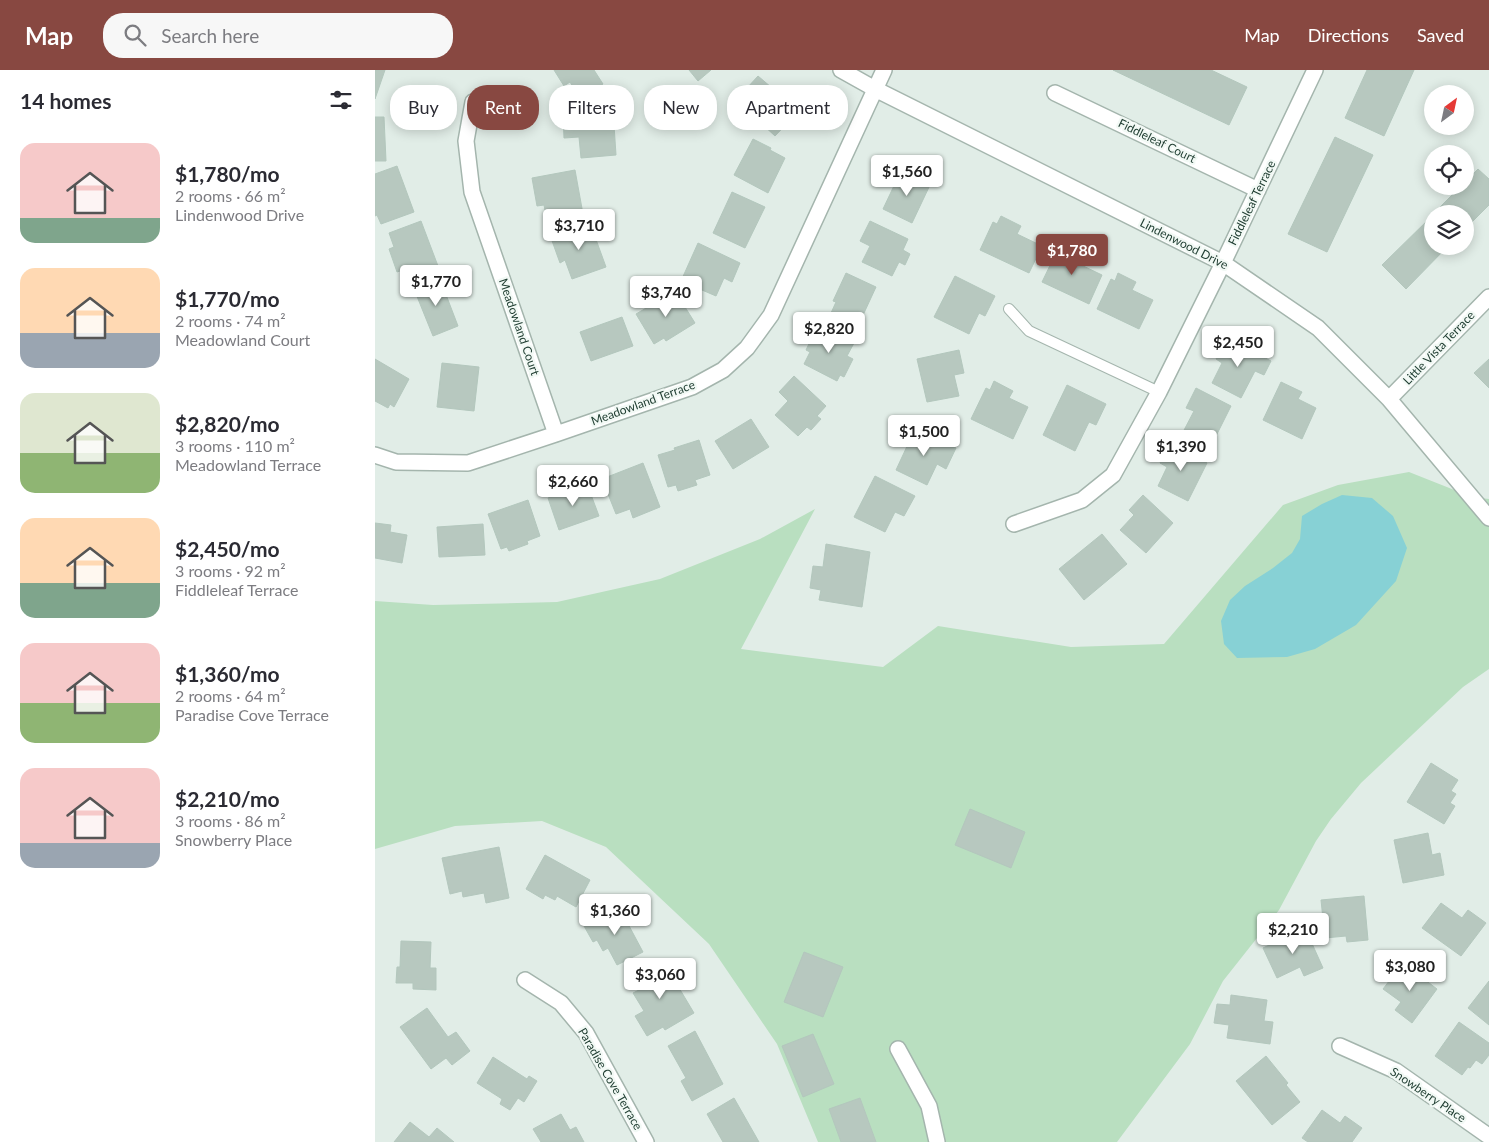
<!DOCTYPE html>
<meta charset="utf-8">
<style>
body{margin:0;font-family:Lato,sans-serif;background:#f7f7f7;color:#2b2b33;height:100vh;display:flex;flex-direction:column;font-size:19px;white-space:nowrap}
*{box-sizing:border-box;margin:0}
p{font-size:16px;color:#7c7c81}
.icon{flex:none;width:28px;height:28px;fill:none;stroke:currentColor;stroke-width:2;stroke-linecap:round;stroke-linejoin:round}
.map{position:relative;flex:1;overflow:hidden}
.panel{display:flex;flex-direction:column;background:#fff;width:375px}
.panel>*{flex:none}
.hud{position:absolute;left:15px;top:15px;width:475px;height:45px;display:flex;gap:10px}
.needle{width:32px;rotate:33deg}
.fabs{position:absolute;left:1049px;top:15px;display:grid;gap:10px}
.fabs a{display:grid;place-items:center;width:50px;height:50px;border-radius:50%;background:#fff;box-shadow:0 2px 12px #0003;font-size:25px}
.price{position:absolute;translate:-50% -42px;padding:0 11px;border-radius:5px;background:#fff;color:#222;font-size:16px;line-height:32px;filter:drop-shadow(0 1px 2px #0008)}
.price::after{content:'';position:absolute;left:50%;top:30px;width:15px;height:11px;margin-left:-8px;background:inherit;clip-path:polygon(0 0,100% 0,50% 100%)}
.price.current{background:#884841;color:#fff}
ul{padding:0;list-style:none}
li{display:flex;align-items:center;gap:15px;height:125px;padding:0 20px}
li span{display:grid;place-items:center;flex:none;width:140px;height:100px;border-radius:15px;color:#555}
li>.icon{margin-inline-start:auto}
span .icon{width:60px;height:60px;fill:#fffc;stroke-width:1}
li b{font-size:21px}
h2{display:flex;justify-content:space-between;align-items:center;height:60px;padding:0 20px;font-size:21px}
.pill{padding:0 18px;border-radius:20px;background:#fff;box-shadow:0 2px 12px #0003;font-size:18px;line-height:45px}
.pill.current{background:#884841;color:#fff}
header{display:flex;align-items:center;gap:30px;box-sizing:border-box;height:70px;padding:0 25px;background:#884841;color:#fff}
header strong{font-size:24px}
nav{display:flex;gap:28px;margin-inline-start:auto;font-size:18px}
.search{width:350px;height:45px;background:#f7f7f7;display:flex;align-items:center;gap:12px;box-sizing:border-box;padding:0 18px;border-radius:20px;color:#7c7c81;font-size:19px}
main{display:flex;flex:1;min-height:0}
.map>svg:first-child{display:block}
.green{fill:#b9dfc0}
.water{fill:#87d1d5}
.building{fill:#b7c8bf;stroke:#b3c7bd}
.lines{fill:none;stroke-linecap:round;stroke-linejoin:round}
.service-casing{stroke:#a4b5ad;stroke-width:12}
.minor-casing{stroke:#a4b5ad;stroke-width:18}
.service{stroke:#fff;stroke-width:10}
.minor{stroke:#fff;stroke-width:15}
.labels{text-anchor:middle;stroke-width:4.5;stroke-linejoin:round;paint-order:stroke}
.street-label{font-size:12px;fill:#213f33;stroke:#f2f9f5}
</style>
<header>
<strong>Map</strong>
<div class="search"><svg class="icon" aria-label="search" viewBox="0 0 24 24"><circle cx="10" cy="10" r="6"/><path d="M15 15l6 6"/></svg>Search here</div>
<nav><a>Map</a><a>Directions</a><a>Saved</a></nav>
</header>
<main>
<section class="panel">
<h2>14 homes<svg class="icon" aria-label="filters" viewBox="0 0 24 24"><path d="M4 7h16M4 17h16"/><circle cx="9" cy="7" r="2"/><circle cx="15" cy="17" r="2"/></svg></h2>
<ul>
<li><span style="background:linear-gradient(#f6c9c9 75%,#7fa58c 0)"><svg class="icon" aria-label="home" viewBox="0 0 24 24"><path d="M3 11l9-7 9 7M6 9v11h12V9"/></svg></span><div><b>$1,780/mo</b><p>2 rooms · 66 m²</p><p>Lindenwood Drive</p></div></li>
<li><span style="background:linear-gradient(#ffd9b3 65%,#9aa5b1 0)"><svg class="icon" aria-label="home" viewBox="0 0 24 24"><path d="M3 11l9-7 9 7M6 9v11h12V9"/></svg></span><div><b>$1,770/mo</b><p>2 rooms · 74 m²</p><p>Meadowland Court</p></div></li>
<li><span style="background:linear-gradient(#dfe7d0 60%,#8fb573 0)"><svg class="icon" aria-label="home" viewBox="0 0 24 24"><path d="M3 11l9-7 9 7M6 9v11h12V9"/></svg></span><div><b>$2,820/mo</b><p>3 rooms · 110 m²</p><p>Meadowland Terrace</p></div></li>
<li><span style="background:linear-gradient(#ffd9b3 65%,#7fa58c 0)"><svg class="icon" aria-label="home" viewBox="0 0 24 24"><path d="M3 11l9-7 9 7M6 9v11h12V9"/></svg></span><div><b>$2,450/mo</b><p>3 rooms · 92 m²</p><p>Fiddleleaf Terrace</p></div></li>
<li><span style="background:linear-gradient(#f6c9c9 60%,#8fb573 0)"><svg class="icon" aria-label="home" viewBox="0 0 24 24"><path d="M3 11l9-7 9 7M6 9v11h12V9"/></svg></span><div><b>$1,360/mo</b><p>2 rooms · 64 m²</p><p>Paradise Cove Terrace</p></div></li>
<li><span style="background:linear-gradient(#f6c9c9 75%,#9aa5b1 0)"><svg class="icon" aria-label="home" viewBox="0 0 24 24"><path d="M3 11l9-7 9 7M6 9v11h12V9"/></svg></span><div><b>$2,210/mo</b><p>3 rooms · 86 m²</p><p>Snowberry Place</p></div></li>
</ul>
</section>
<div class="map">
<svg width="1114" height="1072" viewBox="0 0 1114 1072">
<rect width="100%" height="100%" fill="#e1ede7"/>
<path class="green" d="M1034,402L1097,427L1114,429V599L1088,617L986,713L956,749L941,771L904,840L848,911L815,974L742,1072H443L402,974L334,874L231,777L167,751L80,756L0,779V531L58,535L182,532L285,509L385,469L440,439L366,579L508,597L563,556L696,577L789,574L908,435L963,415Z"/>
<path class="water" d="M967,425L997,428L1018,446L1032,478L1021,511L981,555L940,579L912,587L862,588L849,574L846,551L855,530L870,516L898,498L917,483L925,469L927,446L947,434Z"/>
<path class="building" d="M0,0H10L0,29Z
M179,0H219L228,14L205,28L195,12L189,16Z
M314,0H336L323,11Z
M738,0H836L872,17L854,55Z
M992,0H1039L1009,66L970,48Z
M383,6L403,23L399,27L420,45L400,66L361,30Z
M238,40L241,85L206,88L204,67L189,68L188,43Z
M0,47H9L11,91H0Z
M960,67L998,85L952,182L913,164Z
M378,69L396,78L395,80L410,88L393,123L359,105Z
M22,96L39,142L6,154L2,145L0,146V104Z
M1103,99L1114,109V135L1090,159V144H1058L1086,116H1090V112Z
M200,100L208,144L172,150L169,135L162,136L157,108Z
M526,101L555,115L537,153L508,139Z
M357,122L390,137L370,178L338,163Z
M1058,145V176H1073L1031,219L1007,195Z
M626,146L646,156L642,164L667,176L654,203L605,180L618,152L622,154Z
M46,151L63,196L31,208L28,200L22,202L14,179L19,177L14,163Z
M495,151L533,169L528,180L535,184L530,195L524,192L517,206L487,192L495,176L485,171Z
M215,153L231,197L197,209L190,190L185,193L176,168Z
M323,173L365,193L357,212L349,208L341,226L306,211Z
M688,177L708,186L704,194L727,205L714,234L667,212L681,183L684,185Z
M471,203L501,217L483,256L456,243L461,232L458,231Z
M743,203L761,212L757,220L778,230L764,259L722,239L736,209L740,211Z
M580,206L620,226L610,246L604,243L594,264L559,247Z
M65,209L83,256L58,266L39,219Z
M300,221L320,253L291,271L289,268L279,274L261,244Z
M247,247L258,276L216,291L205,262Z
M443,255L479,273L472,286L478,289L469,307L465,305L462,311L429,294L435,282L431,280Z
M852,268L896,291L889,305L880,301L866,328L837,313L847,293L841,289Z
M584,280L589,303L579,305L584,326L552,332L542,289Z
M0,289L34,309L19,337L15,334L13,338L0,331Z
M1114,289V318L1099,303Z
M67,293L104,297L99,341L62,337Z
M419,306L451,336L442,346L446,349L436,360L432,357L423,366L400,345L413,331L404,322Z
M619,311L638,321L634,328L653,337L638,369L596,349L611,318L615,320Z
M906,312L927,322L923,329L941,338L927,369L888,350Z
M692,315L731,334L721,355L714,352L700,381L668,365Z
M821,318L856,336L835,378L807,364L819,341L811,338Z
M376,349L394,377L358,399L340,371Z
M540,359L581,378L571,399L562,394L552,415L521,400Z
M324,370L335,405L320,410L322,415L303,421L301,415L293,417L283,385L300,380L299,378Z
M795,374L832,393L813,431L783,416L792,397L785,393Z
M268,393L285,437L258,448L255,439L241,444L227,409Z
M500,406L540,426L529,446L520,442L510,462L479,447Z
M212,414L224,446L184,460L173,428Z
M768,425L798,453L771,483L745,460L759,445L754,440Z
M153,430L165,466L152,471L153,474L134,481L132,477L126,479L113,444Z
M0,453L16,455L15,462L32,465L27,493L0,488Z
M108,454L110,485L64,487L62,457Z
M727,464L752,494L709,530L684,499Z
M451,474L495,482L487,537L444,530L446,520L435,518L438,496L448,497Z
M1056,693L1083,710L1076,721L1081,724L1075,733L1080,736L1069,754L1032,732Z
M595,739L650,762L636,798L580,775Z
M1053,763L1057,785L1065,783L1069,805L1028,813L1019,770Z
M124,777L134,828L111,833L109,823L88,827L87,821L75,824L67,788Z
M170,785L215,810L201,837L182,826L180,830L170,825L168,829L151,819Z
M989,826L993,870L972,872L971,866L950,868L946,830Z
M1066,833L1087,848L1093,840L1111,853L1086,886L1047,858Z
M244,837L268,882L242,895L233,878L228,881L222,870L218,872L209,856Z
M930,858L948,898L929,906L925,897L902,908L888,878Z
M26,871L56,872L55,898H61V920L38,919V913H21L22,897H25Z
M429,882L468,897L448,947L409,932Z
M288,891L319,943L290,960L288,957L272,966L260,946L269,941L258,923L264,920L257,909Z
M1028,893L1062,919L1037,953L1020,940L1026,932L1008,919Z
M1114,911V955L1093,938Z
M856,925L892,930L889,951L898,952L895,974L852,968L854,955L839,953L842,934L855,935Z
M52,938L73,967L81,962L95,981L77,995L71,988L56,999L25,957Z
M1084,952L1114,973V985L1107,994L1101,990L1095,998L1093,997L1087,1005L1060,986Z
M320,961L348,1014L317,1031L306,1011L311,1008L293,976Z
M438,964L459,1014L428,1027L407,976Z
M891,986L913,1013L911,1015L925,1032L897,1055L861,1011Z
M118,987L152,1009L154,1006L162,1011L149,1032L143,1028L135,1040L125,1034L127,1029L102,1013Z
M359,1028L384,1072H348L332,1044Z
M485,1028L501,1072H466L454,1039Z
M947,1040L965,1053L970,1046L987,1058L977,1072H933L927,1068Z
M186,1044L195,1060L201,1057L209,1072H166L158,1059Z
M35,1052L54,1067L62,1058L79,1072H19Z"/>
<g class="lines">
<g class="service-casing">
<path id="service" d="M634,239L654,261L784,322"/>
</g>
<g class="minor-casing">
<path id="minor" d="M466,0L500,19L848,193L943,258L1014,329L1114,448
M680,23L883,120
M98,32L91,71L97,122L181,364
M1014,329L1114,227
M0,385L21,392L93,393L181,364L317,317L348,300L372,278L396,245L509,0
M639,454L707,430L738,405L784,322L848,193L940,0
M150,910L186,933L211,963L271,1072
M965,976L1021,1001L1112,1065
M523,979L554,1036L562,1072"/>
</g>
<use href="#service" class="service"/>
<use href="#minor" class="minor"/>
</g>
<g class="labels">
<g class="street-label">
<text transform="translate(782 71) rotate(26)" y="4">Fiddleleaf Court</text>
<text transform="translate(877 133) rotate(-64)" y="4">Fiddleleaf Terrace</text>
<text transform="translate(809 174) rotate(27)" y="4">Lindenwood Drive</text>
<text transform="translate(144 257) rotate(71)" y="4">Meadowland Court</text>
<text transform="translate(1064 278) rotate(-46)" y="4">Little Vista Terrace</text>
<text transform="translate(268 333) rotate(-20)" y="4">Meadowland Terrace</text>
<text transform="translate(235 1009) rotate(60)" y="4">Paradise Cove Terrace</text>
<text transform="translate(1053 1025) rotate(34)" y="4">Snowberry Place</text>
</g>
</g>
</svg>
<div class="fabs">
<a><svg class="needle" viewBox="-14 -14 28 28"><path d="M0-13l5 13h-10z" fill="#e53935"/><path d="M0 13l5-13h-10z" fill="#7c7c81"/></svg></a>
<a><svg class="icon" aria-label="locate" viewBox="0 0 24 24"><circle cx="12" cy="12" r="6"/><path d="M12 2v4M12 18v4M2 12h4M18 12h4"/></svg></a>
<a><svg class="icon" aria-label="layers" viewBox="0 0 24 24"><path d="M12 4l9 5-9 5-9-5zM3 14l9 5 9-5"/></svg></a>
</div>
<b class="price" style="left:532px;top:127px">$1,560</b>
<b class="price" style="left:204px;top:181px">$3,710</b>
<b class="price current" style="left:697px;top:206px">$1,780</b>
<b class="price" style="left:61px;top:237px">$1,770</b>
<b class="price" style="left:291px;top:248px">$3,740</b>
<b class="price" style="left:454px;top:284px">$2,820</b>
<b class="price" style="left:863px;top:298px">$2,450</b>
<b class="price" style="left:549px;top:387px">$1,500</b>
<b class="price" style="left:806px;top:402px">$1,390</b>
<b class="price" style="left:198px;top:437px">$2,660</b>
<b class="price" style="left:240px;top:866px">$1,360</b>
<b class="price" style="left:918px;top:885px">$2,210</b>
<b class="price" style="left:1035px;top:922px">$3,080</b>
<b class="price" style="left:285px;top:930px">$3,060</b>
<div class="hud">
<a class="pill">Buy</a>
<a class="pill current">Rent</a>
<a class="pill">Filters</a>
<a class="pill">New</a>
<a class="pill">Apartment</a>
</div>
</div>
</main>
